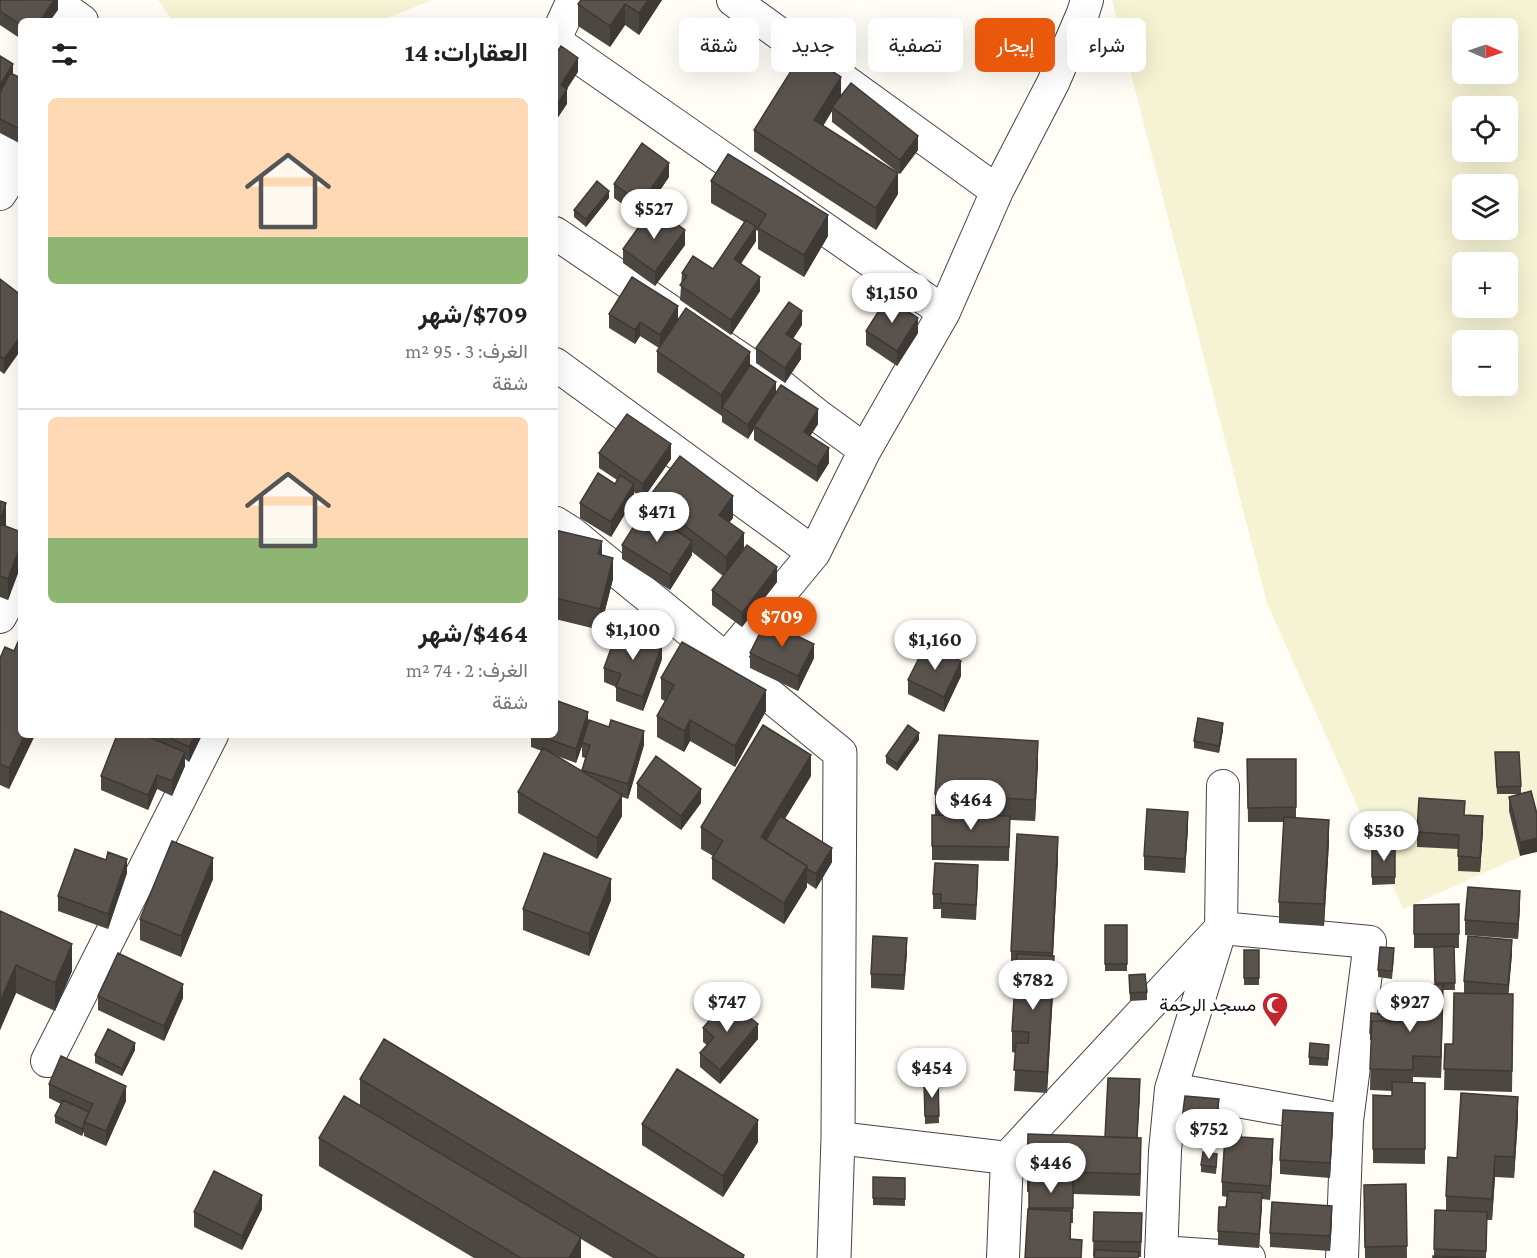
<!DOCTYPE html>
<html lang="ar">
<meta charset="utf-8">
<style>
body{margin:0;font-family:"Crimson Pro",Vazirmatn,serif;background:#f6f6f6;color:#202124;direction:rtl;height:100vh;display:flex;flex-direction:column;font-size:22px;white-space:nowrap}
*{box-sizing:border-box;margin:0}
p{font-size:20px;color:#757577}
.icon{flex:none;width:33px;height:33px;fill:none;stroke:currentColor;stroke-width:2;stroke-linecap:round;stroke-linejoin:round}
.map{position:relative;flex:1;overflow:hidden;direction:ltr}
.sheet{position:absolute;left:18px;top:18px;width:540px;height:720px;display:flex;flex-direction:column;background:#fff;border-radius:9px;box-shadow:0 6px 24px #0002;direction:rtl}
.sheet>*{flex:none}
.top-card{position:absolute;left:576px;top:18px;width:570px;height:54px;direction:rtl;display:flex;gap:12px}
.needle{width:39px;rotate:92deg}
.tools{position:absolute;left:1452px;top:18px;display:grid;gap:12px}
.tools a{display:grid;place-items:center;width:66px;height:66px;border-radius:9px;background:#fff;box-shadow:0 6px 24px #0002;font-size:30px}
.price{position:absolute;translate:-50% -51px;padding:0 14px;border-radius:21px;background:#fff;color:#222;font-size:20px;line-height:39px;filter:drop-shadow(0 2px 3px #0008)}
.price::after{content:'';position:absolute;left:50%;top:36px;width:18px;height:14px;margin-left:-9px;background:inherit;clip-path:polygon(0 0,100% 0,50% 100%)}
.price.active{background:#ea580c;color:#fff}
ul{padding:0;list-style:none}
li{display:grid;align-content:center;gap:12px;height:318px;padding:0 30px}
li+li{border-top:2px solid #e0e0e0}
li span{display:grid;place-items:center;height:186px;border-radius:9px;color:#555}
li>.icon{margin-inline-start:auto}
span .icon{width:108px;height:108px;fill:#fffc;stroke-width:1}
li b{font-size:26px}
h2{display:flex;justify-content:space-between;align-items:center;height:72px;padding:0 30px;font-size:26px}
.pill{padding:0 21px;border-radius:9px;background:#fff;box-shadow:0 6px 24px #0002;font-size:21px;line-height:54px}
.pill.active{background:#ea580c;color:#fff}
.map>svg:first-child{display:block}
.farmland{fill:#f6f3d4;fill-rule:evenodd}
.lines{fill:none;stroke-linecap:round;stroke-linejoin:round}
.minor-casing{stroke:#444;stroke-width:34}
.tertiary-casing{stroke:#444;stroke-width:35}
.minor{stroke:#fff;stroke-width:32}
.tertiary{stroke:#fff;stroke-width:33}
.wall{fill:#4d4742;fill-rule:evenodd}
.shaded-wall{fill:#3f3936}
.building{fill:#5a524d;stroke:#3f3936;stroke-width:1.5}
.labels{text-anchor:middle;stroke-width:6;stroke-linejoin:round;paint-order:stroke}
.poi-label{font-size:18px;fill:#111;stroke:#fff;text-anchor:end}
</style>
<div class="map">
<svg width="1537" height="1258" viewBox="0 0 1537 1258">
<rect width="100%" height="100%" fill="#fffdf5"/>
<path class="farmland" d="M158,0H432L380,21H173Z
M1112,0H1537V849L1403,909L1267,603ZM1462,28H1508V74H1462ZM1462,106H1508V152H1462ZM1462,184H1508V230H1462ZM1462,262H1508V308H1462ZM1462,340H1508V386H1462Z"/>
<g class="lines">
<g class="minor-casing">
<path id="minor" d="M53,0L82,21
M733,0L997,191
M555,39L573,0
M555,41L944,312
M0,194L20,163
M555,233L781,386L817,415L865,450
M555,364L814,553
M0,617L21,579
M726,659L814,553L865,450L944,312L997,191L1053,83L1083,13L1087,0
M47,1061L212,735
M1171,1089L1327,1117
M838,1138L1007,1158
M1161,1252L1249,1258
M1003,1258L1007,1158L1221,928L1370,942L1347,1121L1342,1258
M1161,1258L1165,1151L1171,1089L1221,928L1223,786"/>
</g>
<g class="tertiary-casing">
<path id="tertiary" d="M0,149L21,164
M555,523L571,533L840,753L838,1138L834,1258"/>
</g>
<use href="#minor" class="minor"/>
<use href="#tertiary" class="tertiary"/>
</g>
<path class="wall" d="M0,0H58V10L21,21V39L0,25Z
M581,0H662L639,35L625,25L610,47L578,26V4Z
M0,56L13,74L21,78V144L0,133Z
M841,97L918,150L900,174L832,122V111L823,126L898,194L876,230L754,151V130Z
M669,177L641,218L614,198V184Z
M711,181L828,236L804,277L758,249V231L756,230V241L741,264L760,291L731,335L680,300L682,273L713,269L744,222L711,203Z
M609,198L586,227L574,217V210Z
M685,245L655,286L623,263V249Z
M0,279L21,295L4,374L0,371Z
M609,314L678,321L750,365L776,393L818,424L810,436L829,463L817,482L754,440V429L748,439L722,422V416L657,372V351L659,348L640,336L635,344L609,328Z
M802,325L793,339L801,359L785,383L756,363V348Z
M866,331L918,333L897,366L866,345Z
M599,453L671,459L643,499L634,492V499L611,537L580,518V503L615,484L617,480L599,468Z
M648,498L733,518L729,522L744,549L777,582L742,627L712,605V590L723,576L692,552V555L670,590L622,559V545L648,513Z
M0,501L6,525V526L21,532V565L8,600L0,597Z
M555,530L613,579L600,630L555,619Z
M14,651L21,735H35L9,789L0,785V658Z
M750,653L814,658L798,691L750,668Z
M662,659L643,711L616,701V687L604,682V668Z
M961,676L944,712L908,694V680Z
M661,678L766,711L735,767L690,741L684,752L657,737V716L665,701L661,699Z
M588,721L644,745L628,799L622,797V816L597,859L518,813V792L542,751L531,747V735H555ZM582,746V757L585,758L582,771L557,756L576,763Z
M1223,730L1219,753L1194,748V741Z
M117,735H202L189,762L185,759V766L172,796L157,789L148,810L101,790V776Z
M919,740L897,771L886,763V756Z
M1495,752L1521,786V794H1497Z
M1247,759H1296V818L1329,842L1324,926L1279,923V902L1284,822H1248Z
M1038,762L1035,821L1010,820L1009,861L932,860V815H935V794Z
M811,776L785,819L832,862L816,889L807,883V887L784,924L712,879V858L713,856L701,849V827Z
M637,783L701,803L681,830L637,798Z
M1531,791L1520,856L1509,811V797Z
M1465,815L1483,831L1480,872L1458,871V849L1417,847V832Z
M1188,827L1185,873L1144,870V856Z
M1372,848H1395V884L1372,885Z
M1058,858L1053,956L1054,977L1047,1093L1014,1091L1016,1053L1012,1052V1031L1016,973H1011V951Z
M127,873L108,929L58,911V896Z
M213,879L181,957L140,940V919Z
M978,880L976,920L941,918V909H933V894Z
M611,900L589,956L523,930V909Z
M1459,904V948H1454L1455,990H1443L1441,1078L1413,1077V1082L1425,1083V1164L1373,1163V1095L1392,1096V1091L1370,1090L1371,1040H1370V1033L1402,1022H1412L1435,984L1434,948H1414V905Z
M1520,905L1518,939L1465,935V920Z
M0,911L72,971L55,1011L16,993L0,1030Z
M1105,925H1127V971H1105Z
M1244,950H1259V985H1244Z
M907,952L904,990L871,988V974Z
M1512,954L1508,994L1513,1015L1512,1092L1444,1090L1445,1044H1453L1464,993V981Z
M1394,956L1392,979L1378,977V970Z
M1129,975L1147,992V1000L1130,1001Z
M98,996L183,998L164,1041L98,1010Z
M703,1028L758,1039L720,1084L700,1067V1053L707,1045L703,1042Z
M135,1050L122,1076L95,1063V1055Z
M1329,1052L1328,1066L1309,1065V1057Z
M360,1079L744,1258H613L581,1239V1258H474L319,1166V1138L360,1106Z
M924,1082H938L939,1123L925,1124Z
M49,1084L126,1101L106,1146L84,1136V1131L82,1136L55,1123V1116L61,1104L49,1098Z
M1140,1093L1137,1138L1141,1159L1140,1196L1073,1194V1223H1071V1239L1082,1258L1029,1209V1192H1027V1171L1105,1137Z
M1219,1107L1216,1130L1182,1127V1119Z
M1518,1118L1514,1178L1495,1177L1492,1220H1487L1486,1258H1433L1434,1256L1435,1210L1446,1211V1196L1457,1158Z
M642,1124L758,1142L723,1197L642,1145Z
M1218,1124L1273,1154L1270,1200L1262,1199L1259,1248L1218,1245V1231L1226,1207L1227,1197L1222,1196V1182L1225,1143H1218Z
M1333,1127L1330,1178L1280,1174V1160Z
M1217,1161L1216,1174L1201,1172V1165Z
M873,1177L905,1178V1206L873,1205Z
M1406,1184L1407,1258H1365L1364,1185Z
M262,1209L242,1250L194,1227V1212Z
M1094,1212L1142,1213L1141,1257L1093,1256Z
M1332,1221L1330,1251L1270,1247V1233Z"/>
<path class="shaded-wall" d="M54,0H58V10L50,21H40Z
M648,0H662L639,35V13Z
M625,4V25L610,47V26Z
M578,58V72L567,89V104L555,122V108L561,85Z
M13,64V78L0,100V85Z
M841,77V98L832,107V111L814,141V120Z
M918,136V150L900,174V160Z
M669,163V177L641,218V203Z
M898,173V194L876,230V208Z
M609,191V198L586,227V219Z
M828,215V236L804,277V255Z
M756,227V241L734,273V259Z
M685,230V245L655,286V272Z
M760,277V291L731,335V320Z
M678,306V321L660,349V335Z
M802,311V325L786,348V334Z
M918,318V333L897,366V351Z
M640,322V336L635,344V330Z
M21,336V350L4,374V359Z
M801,344V359L785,383V368Z
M750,352V373L722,407L721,417V395Z
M776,382V397L754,426V429L748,439V425Z
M818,409V424L804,446V432Z
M671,444V459L643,499V484Z
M829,448V463L817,482V467Z
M634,484V499L611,537V522Z
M733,496V518L719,536V515Z
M6,503V525L0,541V520Z
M744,533V555L726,579V557Z
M602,541V562L598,554Z
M692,541V555L670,590V575Z
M21,544V565L8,600V579Z
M613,558V579L600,630V609Z
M777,567V582L742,627V613Z
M814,644V658L798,691V676Z
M662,645V659L643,711V697Z
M961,661V676L944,712V697Z
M766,690V711L735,767V746Z
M588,712V726L582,743V746L576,763V749Z
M690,720V741L684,752V731Z
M1223,723V730L1219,753V746Z
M644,731V745L628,799V784Z
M919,733V740L897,771V764Z
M25,735H35L9,789V768Z
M195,735H202L189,762V747Z
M1038,741V762L1035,821V800Z
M185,752V766L172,796V781Z
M811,755V776L768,845L761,837Z
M157,775V789L148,810V795Z
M701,789V803L681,830V816Z
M622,795V816L597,859V838Z
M1188,812V827L1185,873V859Z
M1483,816V831L1480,872V858Z
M1329,820V842L1324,926V904Z
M1058,837V858L1052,975V953Z
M1537,838V852L1520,856V842Z
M832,848V862L816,889V874Z
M213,858V879L181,957V936Z
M127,859V873L108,929V914Z
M807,866V887L784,924V903Z
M611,879V900L589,956V934Z
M1520,891V905L1518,939V924Z
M907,938V952L904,990V975Z
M1512,940V954L1508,1000V985Z
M72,944V971L55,1011V983Z
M1054,956V977L1047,1093V1072Z
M16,965V993L0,1030V1002Z
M183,984V998L164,1041V1026Z
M1443,985V1006L1441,1078V1057Z
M758,1024V1039L720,1084V1070Z
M135,1043V1050L122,1076V1069Z
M1140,1079V1093L1136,1159V1144Z
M126,1086V1101L106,1146V1131Z
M1518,1097V1118L1514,1178V1157Z
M1219,1099V1107L1216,1130V1123Z
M1333,1113V1127L1330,1178V1163Z
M758,1120V1142L723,1197V1176Z
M84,1123V1131L82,1136V1129Z
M1141,1138V1159L1140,1196V1174Z
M1273,1139V1154L1270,1200V1186Z
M1495,1156V1177L1492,1220V1199Z
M1262,1193V1208L1259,1248V1234Z
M262,1195V1209L242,1250V1236Z
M1332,1206V1221L1330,1251V1236Z
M581,1237V1258H569Z"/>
<path class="building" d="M0,0H54L40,21H21V25L0,11Z
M581,0H648L639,13L625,4L610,26L578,4Z
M561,46L578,58L561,85L567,89L555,108V55Z
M803,52L841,77L814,120L898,173L876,208L754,130Z
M0,56L13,64L0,85Z
M10,73L21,78V130L0,119V93Z
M851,83L918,136L900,160L832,107Z
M642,143L669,163L641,203L614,184Z
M728,154L828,215L804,255L758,228L766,214L711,181Z
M597,181L609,191L586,219L574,210Z
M653,207L685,230L655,272L623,249Z
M746,220L756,227L734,259L760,277L731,320L680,285L687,276L682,273L693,256L713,269Z
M632,277L678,306L660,335L640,322L635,330L609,314Z
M0,279L21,295V336L4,359L0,356Z
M887,298L918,318L897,351L866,331Z
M789,302L802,311L786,334L801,344L785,368L756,348Z
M686,308L750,352L721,395L657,351Z
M750,365L776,382L748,425L722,407Z
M781,385L818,409L804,432L829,448L817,467L754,426Z
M627,414L671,444L643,484L599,453Z
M680,456L733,496L719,515L744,533L726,557L648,498Z
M598,473L615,484L620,475L634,484L611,522L580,503Z
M0,501L6,503L0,520Z
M644,510L692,541L670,575L622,545Z
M0,524L21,532V544L8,579L0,576Z
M555,530L602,541L598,554L613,558L600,609L555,598Z
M747,545L777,567L742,613L712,590Z
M766,621L814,644L798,676L750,653Z
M618,629L662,645L643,697L616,687L621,674L604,668Z
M21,635V735H25L9,768L0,764V658L5,647L14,651Z
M682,642L766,690L735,746L690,720L684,731L657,716L674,685L661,678Z
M926,644L961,661L944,697L908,680Z
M555,700L588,712L576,749L537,735H555Z
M1198,718L1223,723L1219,746L1194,741Z
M589,720L609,727L611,720L644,731L628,784L582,770L590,745L582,743Z
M763,725L811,755L761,837L807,866L784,903L712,858L723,841L701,827Z
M908,725L919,733L897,764L886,756Z
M117,735H144L185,752L172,781L157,775L148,795L101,776Z
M163,735H195L189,747Z
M939,735L1038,741L1035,800L935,794Z
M543,748L622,795L597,838L518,792Z
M1495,752H1519L1521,786L1497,787Z
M656,756L701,789L681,816L637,783Z
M1247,759H1296V807L1248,808Z
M1531,791L1537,814V838L1520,842L1509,797Z
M1419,798L1465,801L1464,815L1483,816L1480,858L1458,856L1459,835L1417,832Z
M1147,809L1188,812L1185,859L1144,856Z
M932,815L1010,816L1009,847L932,846Z
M780,816L832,848L816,874L807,869V866L766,840Z
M1284,817L1329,820L1324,904L1279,902Z
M1017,834L1058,837L1052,953L1011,951Z
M172,841L213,858L181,936L140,919Z
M1372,848H1395V877H1372Z
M75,849L106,860L108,852L127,859L108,914L58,896Z
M544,853L611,879L589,934L523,909Z
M935,863L978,865L976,905L941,903V894H933Z
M1468,887L1520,891L1518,924L1465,920Z
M1459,904V934H1414V905Z
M0,911L72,944L55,983L16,965L0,1002Z
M1105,925H1127V964H1105Z
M873,936L907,938L904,975L871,974Z
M1468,936L1512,940L1508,985L1464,981Z
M1454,946L1455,983H1435L1434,947Z
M1380,947L1394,948L1392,971L1378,970Z
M1244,950H1259V978H1244Z
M118,953L183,984L164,1026L98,996Z
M1017,954L1054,956L1047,1072L1014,1070L1016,1043H1028L1029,1032L1012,1031Z
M1145,974L1147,992L1130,993L1129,975Z
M1413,984L1443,985L1441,1057L1413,1056V1070L1370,1069L1372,1021L1412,1022Z
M1454,993L1513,994L1512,1071L1444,1069L1445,1044H1453Z
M727,999L758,1024L720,1070L700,1053L714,1037L703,1028Z
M1371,1013L1402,1016L1401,1022L1372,1021L1371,1033H1370Z
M108,1029L135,1043L122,1069L95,1055Z
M384,1039L744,1255L743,1258H658L360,1079Z
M1310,1043L1329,1045L1328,1059L1309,1057Z
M61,1056L126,1086L106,1131L84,1122L93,1104L49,1084Z
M677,1069L758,1120L723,1176L642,1124Z
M1108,1078L1140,1079L1137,1138L1105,1137Z
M924,1082H938L939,1116H925Z
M1392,1082L1425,1083V1149H1373V1095L1392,1096Z
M1461,1093L1518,1097L1514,1157L1495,1156L1492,1199L1446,1196L1448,1157L1457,1158Z
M344,1096L581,1237L569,1258H521L319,1138Z
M1185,1096L1219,1099L1216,1123L1182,1119Z
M63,1100L89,1112L82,1129L55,1116Z
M1283,1110L1333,1113L1330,1163L1280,1160Z
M1218,1124H1241V1136H1218Z
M1028,1134L1141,1138L1140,1174L1027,1171Z
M1225,1136L1273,1139L1270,1186L1222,1182Z
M1203,1152L1217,1154L1216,1167L1201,1165Z
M214,1171L262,1195L242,1236L194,1212Z
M873,1177L905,1178V1199L873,1198Z
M1029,1179H1073V1208H1029Z
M1406,1184L1407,1246L1365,1247L1364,1185Z
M1228,1191L1262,1193L1259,1234L1218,1231L1219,1207H1226Z
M1272,1202L1332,1206L1330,1236L1270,1233Z
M1028,1209L1071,1211L1070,1239L1082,1240L1081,1258H1025Z
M1435,1210L1487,1212L1486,1251L1434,1249Z
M1094,1212L1142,1213L1141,1242L1093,1241Z
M1095,1250L1139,1252L1138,1258H1094Z
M1433,1256L1484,1258H1433Z"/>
<defs>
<g id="mosque-pin" transform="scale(1.35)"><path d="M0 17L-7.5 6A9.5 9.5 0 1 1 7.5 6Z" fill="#c4262e" stroke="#fff"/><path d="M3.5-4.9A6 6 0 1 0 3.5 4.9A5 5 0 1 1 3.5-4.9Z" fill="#fff"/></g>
</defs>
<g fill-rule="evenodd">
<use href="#mosque-pin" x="1275" y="1005"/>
</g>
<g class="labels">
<g class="poi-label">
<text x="1256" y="1011">مسجد الرحمة</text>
</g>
</g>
</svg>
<div class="tools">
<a><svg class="needle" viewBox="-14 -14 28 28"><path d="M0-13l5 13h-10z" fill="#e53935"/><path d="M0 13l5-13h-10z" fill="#757577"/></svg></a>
<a><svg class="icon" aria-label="locate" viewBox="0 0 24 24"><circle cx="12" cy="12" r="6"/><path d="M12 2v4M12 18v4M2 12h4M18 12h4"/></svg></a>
<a><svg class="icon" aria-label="layers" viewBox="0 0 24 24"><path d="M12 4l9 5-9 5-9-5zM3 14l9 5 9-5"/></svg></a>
<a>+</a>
<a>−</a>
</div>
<b class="price" style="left:654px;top:240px">$527</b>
<b class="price" style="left:892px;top:324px">$1,150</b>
<b class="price" style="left:657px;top:543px">$471</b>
<b class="price active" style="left:782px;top:648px">$709</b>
<b class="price" style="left:633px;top:661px">$1,100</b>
<b class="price" style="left:935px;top:671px">$1,160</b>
<b class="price" style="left:971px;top:831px">$464</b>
<b class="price" style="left:1384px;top:862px">$530</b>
<b class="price" style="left:1033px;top:1011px">$782</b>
<b class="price" style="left:727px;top:1033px">$747</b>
<b class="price" style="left:1410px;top:1033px">$927</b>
<b class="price" style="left:932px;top:1099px">$454</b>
<b class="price" style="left:1209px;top:1160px">$752</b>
<b class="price" style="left:1051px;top:1194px">$446</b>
<div class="top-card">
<a class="pill">شراء</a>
<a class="pill active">إيجار</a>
<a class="pill">تصفية</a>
<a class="pill">جديد</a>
<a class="pill">شقة</a>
</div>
<section class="sheet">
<h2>العقارات: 14<svg class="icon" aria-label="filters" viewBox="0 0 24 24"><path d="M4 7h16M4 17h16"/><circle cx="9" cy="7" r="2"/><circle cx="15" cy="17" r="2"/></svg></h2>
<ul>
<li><span style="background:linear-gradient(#ffd9b3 75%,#8fb573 0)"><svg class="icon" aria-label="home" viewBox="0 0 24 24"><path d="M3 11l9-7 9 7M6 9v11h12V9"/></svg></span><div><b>$709/شهر</b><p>الغرف: 3 · 95 m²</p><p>شقة</p></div></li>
<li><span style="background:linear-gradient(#ffd9b3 65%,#8fb573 0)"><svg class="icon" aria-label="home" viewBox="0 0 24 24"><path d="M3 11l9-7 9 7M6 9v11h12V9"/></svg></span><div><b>$464/شهر</b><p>الغرف: 2 · 74 m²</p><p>شقة</p></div></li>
</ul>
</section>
</div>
